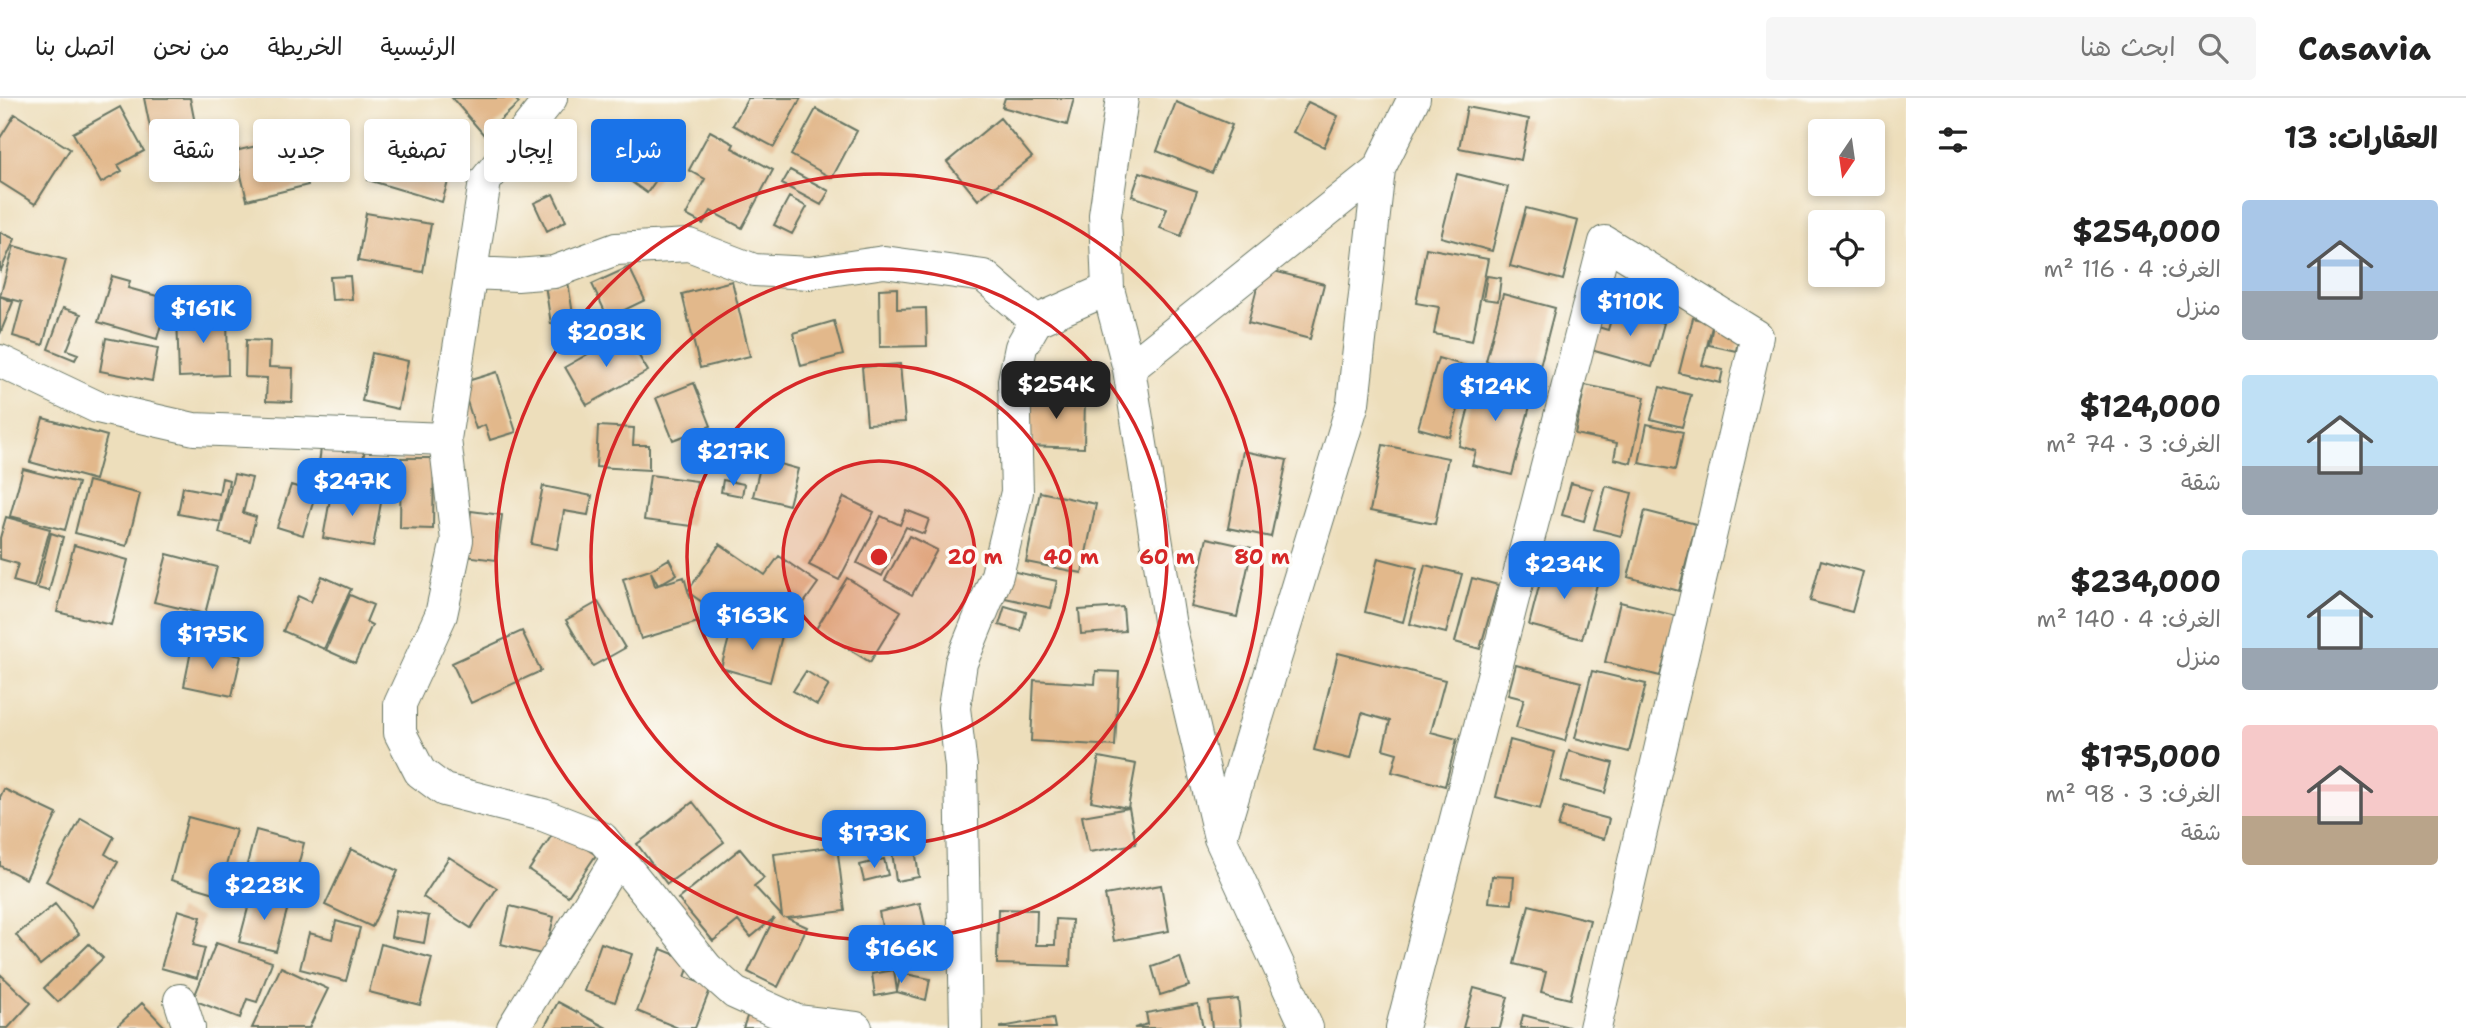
<!DOCTYPE html>
<html lang="ar">
<meta charset="utf-8">
<style>
body{margin:0;font-family:"Shantell Sans","Playpen Sans Arabic",sans-serif;background:#f6f6f6;color:#222;direction:rtl;height:100vh;display:flex;flex-direction:column;font-size:26px;white-space:nowrap}
*{box-sizing:border-box;margin:0}
p{font-size:23px;color:#767676}
.icon{flex:none;width:38px;height:38px;fill:none;stroke:currentColor;stroke-width:2;stroke-linecap:round;stroke-linejoin:round}
.map{position:relative;flex:1;overflow:hidden;direction:ltr}
.panel{display:flex;flex-direction:column;background:#fff;width:560px}
.panel>*{flex:none}
.top-card{position:absolute;left:21px;top:21px;width:665px;height:63px;direction:rtl;display:flex;gap:14px}
.needle{width:46px;rotate:193deg}
.controls{position:absolute;left:1808px;top:21px;display:grid;gap:14px}
.controls a{display:grid;place-items:center;width:77px;height:77px;border-radius:7px;background:#fff;box-shadow:0 4px 10px #0003;font-size:35px}
.price{position:absolute;translate:-50% -60px;padding:0 16px;border-radius:14px;background:#1a73e8;color:#fff;font-size:23px;line-height:46px;filter:drop-shadow(0 2px 4px #0008)}
.price::after{content:'';position:absolute;left:50%;top:42px;width:21px;height:16px;margin-left:-10px;background:inherit;clip-path:polygon(0 0,100% 0,50% 100%)}
.price.current{background:#222;color:#fff}
ul{padding:0;list-style:none}
li{display:flex;align-items:center;gap:21px;height:175px;padding:0 28px}
li span{display:grid;place-items:center;flex:none;width:196px;height:140px;border-radius:7px;color:#555}
li>.icon{margin-inline-start:auto}
span .icon{width:84px;height:84px;fill:#fffc;stroke-width:1}
li b{font-size:30px}
h2{display:flex;justify-content:space-between;align-items:center;height:84px;padding:0 28px;font-size:30px}
.pill{padding:0 24px;border-radius:7px;background:#fff;box-shadow:0 4px 10px #0003;font-size:24px;line-height:63px}
.pill.current{background:#1a73e8;color:#fff}
header{display:flex;align-items:center;gap:42px;box-sizing:border-box;height:98px;padding:0 35px;background:#fff;border-bottom:2px solid #e0e0e0}
header strong{font-size:33px}
nav{display:flex;gap:38px;margin-inline-start:auto;font-size:24px}
.search{width:490px;height:63px;background:#f6f6f6;display:flex;align-items:center;gap:18px;box-sizing:border-box;padding:0 24px;border-radius:7px;color:#767676;font-size:26px}
main{display:flex;flex:1;min-height:0}
.map>svg:first-child{display:block}
.building{fill:#e2b88b}
.lines{fill:none;stroke-linecap:round;stroke-linejoin:round}
.street-casing{stroke:#677563;stroke-width:34}
.street{stroke:#fff;stroke-width:32}
.ring{fill:none;stroke:#d62828;stroke-width:3.5}
.centre{fill:#d62828;stroke:#fdfcf7;stroke-width:3.5}
.ring-label{font-size:21px;text-anchor:middle;font-weight:bold;fill:#d62828;stroke:#fdfcf7;stroke-width:7;stroke-linejoin:round;paint-order:stroke}
</style>
<header>
<strong>Casavia</strong>
<div class="search"><svg class="icon" aria-label="search" viewBox="0 0 24 24"><circle cx="10" cy="10" r="6"/><path d="M15 15l6 6"/></svg>ابحث هنا</div>
<nav><a>الرئيسية</a><a>الخريطة</a><a>من نحن</a><a>اتصل بنا</a></nav>
</header>
<main>
<section class="panel">
<h2>العقارات: 13<svg class="icon" aria-label="filters" viewBox="0 0 24 24"><path d="M4 7h16M4 17h16"/><circle cx="9" cy="7" r="2"/><circle cx="15" cy="17" r="2"/></svg></h2>
<ul>
<li><span style="background:linear-gradient(#a9c7e8 65%,#9aa5b1 0)"><svg class="icon" aria-label="home" viewBox="0 0 24 24"><path d="M3 11l9-7 9 7M6 9v11h12V9"/></svg></span><div><b>$254,000</b><p>الغرف: 4 · 116 m²</p><p>منزل</p></div></li>
<li><span style="background:linear-gradient(#bfe0f5 65%,#9aa5b1 0)"><svg class="icon" aria-label="home" viewBox="0 0 24 24"><path d="M3 11l9-7 9 7M6 9v11h12V9"/></svg></span><div><b>$124,000</b><p>الغرف: 3 · 74 m²</p><p>شقة</p></div></li>
<li><span style="background:linear-gradient(#bfe0f5 70%,#9aa5b1 0)"><svg class="icon" aria-label="home" viewBox="0 0 24 24"><path d="M3 11l9-7 9 7M6 9v11h12V9"/></svg></span><div><b>$234,000</b><p>الغرف: 4 · 140 m²</p><p>منزل</p></div></li>
<li><span style="background:linear-gradient(#f6c9c9 65%,#b9a48a 0)"><svg class="icon" aria-label="home" viewBox="0 0 24 24"><path d="M3 11l9-7 9 7M6 9v11h12V9"/></svg></span><div><b>$175,000</b><p>الغرف: 3 · 98 m²</p><p>شقة</p></div></li>
</ul>
</section>
<div class="map">
<svg width="1906" height="930" viewBox="0 0 1906 930">
<rect width="100%" height="100%" fill="#fdfcf7"/>
<filter id="ink" filterUnits="userSpaceOnUse"><feTurbulence type="fractalNoise" baseFrequency=".0143" numOctaves="2"/><feDisplacementMap in="SourceGraphic" scale="14" xChannelSelector="R" yChannelSelector="G"/><feConvolveMatrix kernelMatrix="1 2 1 2 8 2 1 2 1" color-interpolation-filters="sRGB"/></filter>
<filter id="wash" filterUnits="userSpaceOnUse"><feTurbulence type="fractalNoise" baseFrequency=".00686" numOctaves="4" result="noise"/><feDisplacementMap in="SourceGraphic" scale="28" xChannelSelector="R" yChannelSelector="G"/><feGaussianBlur stdDeviation="1.57" result="paint"/><feColorMatrix in="noise" values="0 0 0 0 0 0 0 0 0 0 0 0 0 0 0 0 0 1.4 0 .05"/><feComposite in="paint" operator="in"/></filter>
<g filter="url(#wash)">
<rect width="100%" height="100%" fill="#eddebb"/>
<g id="blocks">
<path class="building" d="M144,0H190L198,41L154,49Z
M452,0H514L519,5L484,37Z
M748,0H801L774,49L733,27Z
M1005,0H1074L1067,27L1002,9Z
M1176,4L1232,27L1212,75L1157,53Z
M1308,4L1338,18L1324,49L1293,34Z
M120,9L144,53L118,67L122,73L101,85L73,35Z
M1467,9L1529,21L1521,62L1459,50Z
M816,11L857,33L832,80L791,57Z
M15,16L70,51L35,106L0,84V40Z
M1000,20L1032,59L978,102L947,64Z
M633,22L677,52L647,95L604,64Z
M710,33L734,46L732,50L773,72L742,130L711,113L703,126L686,117L705,81L689,72Z
M382,35L456,57L442,104L368,82Z
M296,39L308,87L247,102L235,53Z
M790,72L829,93L821,107L782,86Z
M1140,74L1197,93L1181,138L1160,130L1167,110L1132,98Z
M1457,76L1508,89L1492,153L1441,139Z
M553,96L566,123L547,133L534,105Z
M789,99L807,109L792,136L774,127Z
M1526,110L1578,123L1563,182L1510,168Z
M366,115L431,126L423,174L358,163Z
M0,134L15,141L0,174Z
M14,148L66,162L43,247L13,238L22,204L0,198Z
M1426,150L1488,161L1472,243L1434,236L1439,209L1416,205Z
M629,169L645,202L608,220L592,186Z
M1262,170L1324,186L1310,241L1248,225Z
M112,178L130,183L128,190L168,201L157,241L98,224Z
M350,178L352,201L332,202L330,179Z
M1487,178L1501,180L1498,203L1483,201Z
M732,183L750,258L700,270L682,196Z
M568,184L574,223L551,226L545,187Z
M897,190V211L926,210L927,248L880,249L879,191Z
M1503,196L1555,210L1538,276L1486,263Z
M0,198L13,204L0,236Z
M63,210L81,216L67,252L78,256L75,262L48,251Z
M1614,211L1664,225L1652,269L1591,252L1598,229L1608,232Z
M227,216L228,277L179,279L177,217Z
M1693,220L1713,225L1702,267L1723,272L1720,285L1679,275Z
M1714,222L1741,228L1736,253L1709,247Z
M834,223L843,257L801,268L793,235Z
M625,235L648,273L587,307L565,269Z
M106,240L158,250L152,283L100,273Z
M246,242L270,243L269,269L293,270L292,304L266,303L267,280L245,279Z
M372,255L408,263L398,311L362,303Z
M1438,260L1470,269L1450,339L1418,330Z
M900,266L905,324L867,326L862,269Z
M1478,273L1521,284L1517,301L1531,304L1512,377L1472,367L1476,353L1459,348Z
M497,274L516,334L490,342L485,327L476,331L461,285Z
M694,285L711,328L673,342L656,300Z
M1585,287L1645,299L1631,365L1614,361L1617,345L1575,336Z
M1660,289L1691,297L1682,329L1651,321Z
M1029,296L1085,298L1084,350L1027,348Z
M43,320L107,338L95,382L30,364Z
M1647,326L1683,334L1675,372L1639,365Z
M598,328L634,330L633,347H649V372L596,369Z
M322,343L365,349L363,363L382,365L378,388L317,380Z
M1383,347L1448,360L1435,426L1370,413Z
M1243,353L1287,362L1271,439L1228,430Z
M401,360H434L433,431L400,430Z
M762,361L798,371L789,407L753,398Z
M23,371L78,385L65,432L10,418Z
M234,376L252,380L243,415L256,419L250,443L219,435Z
M650,377L697,383L691,428L644,422Z
M222,380L229,382L221,424L178,416L183,389L219,396Z
M723,382L744,386L742,398L721,394Z
M88,383L140,396L127,448L75,435Z
M1571,385L1593,391L1584,423L1562,417Z
M291,387L316,395L303,437L277,429Z
M543,388L592,398L588,417L564,413L557,451L531,446Z
M1606,388L1632,395L1621,438L1594,431Z
M332,390L382,399L373,449L323,440Z
M1040,394L1096,406L1082,475L1026,464Z
M844,399L874,414L839,482L809,467Z
M906,412L929,421L924,436L906,429L882,478L857,465L881,418L900,427Z
M471,413L502,417L496,462L465,458Z
M1645,413L1696,426L1679,493L1628,479Z
M6,419L50,431L34,489L13,483L18,466L0,461V440Z
M51,435L63,439L49,493L37,490Z
M909,438L937,452L912,497L885,482Z
M1207,440L1252,450L1237,519L1191,509Z
M720,446L765,477L779,458L818,485L784,533L739,501L725,520L689,495L698,524L641,541L623,481L650,472L669,461L677,476L658,487L651,474L655,488L684,479L688,493Z
M74,447L128,462L111,527L57,514Z
M167,456L217,469L205,516L154,504Z
M1378,460L1417,470L1403,524L1365,514Z
M1821,462L1863,474L1852,514L1810,503Z
M1545,465L1599,479L1582,541L1529,527Z
M1425,467L1462,476L1446,535L1410,526Z
M1011,473L1057,483L1051,510L1005,500Z
M322,478L351,491L324,551L283,533L298,498L311,504Z
M847,480L901,513L870,564L816,531Z
M1472,480L1498,487L1480,551L1455,544Z
M350,497L373,507L366,524L372,527L355,565L326,552Z
M598,504L625,550L593,568L566,522Z
M1620,504L1676,518L1660,578L1605,564Z
M1005,508L1026,514L1021,533L999,527Z
M1123,509L1125,533L1081,536L1079,512Z
M733,525L782,538L770,584L721,570Z
M522,533L541,573L471,605L452,565Z
M192,548L241,558L232,598L184,588Z
M1338,555L1445,582L1431,634L1457,641L1445,688L1392,674L1397,655L1383,651L1390,623L1362,615L1350,661L1314,652Z
M1516,567L1581,584L1565,643L1516,630L1524,601L1508,597Z
M806,573L829,587L817,607L793,593Z
M1096,573L1119,574L1115,648L1031,643L1034,582L1095,586Z
M1592,573L1646,586L1629,654L1575,640Z
M1510,642L1555,654L1540,711L1496,699Z
M1569,653L1613,665L1605,695L1561,683Z
M1099,659L1136,666L1128,710L1091,703Z
M4,691L57,716L26,781L0,768V699Z
M693,704L724,744L667,786L637,746Z
M1564,709L1609,721L1604,741L1558,729Z
M1129,710L1136,746L1089,754L1082,718Z
M188,719L236,732L218,796L171,782Z
M81,720L114,739L105,756L118,764L93,809L46,783Z
M556,731L596,757L568,798L529,772Z
M256,732L304,745L294,783L246,770Z
M914,743L919,779L896,783L891,746Z
M837,748L845,813L787,820L807,829L778,889L748,874L774,820L751,839L738,823L713,843L678,801L740,751L764,780L754,788L782,818L774,756Z
M351,751L398,773L372,829L325,807Z
M449,759L497,790L471,830L423,799Z
M884,761L888,777L864,783L860,767Z
M1492,778L1514,779L1512,806L1489,804Z
M1161,787L1169,833L1114,843L1105,797Z
M252,795L289,805L276,853L239,844Z
M920,805L931,854L889,863L879,814Z
M55,806L79,836L40,867L16,837Z
M1529,807L1590,822L1570,901L1541,894L1546,874L1514,866Z
M510,808L554,819L545,857L501,846Z
M998,811L1037,812L1036,847H1055L1056,821L1072,822L1070,868L997,866Z
M178,812L201,819L193,847L205,850L197,880L161,870Z
M396,812L429,818L424,845L391,839Z
M336,823L360,830L346,883L300,871L309,835L332,841Z
M216,845L272,864L257,904L247,901L240,920L193,902Z
M601,845L632,856L615,904L584,893Z
M89,846L103,860L58,904L44,890Z
M381,846L432,860L420,907L369,894Z
M661,851L691,863L685,879L711,889L695,930H678L637,913Z
M1180,859L1189,888L1160,897L1152,869Z
M281,869L328,891L309,930H252Z
M894,872L897,893L901,875L930,881L926,902L897,894L875,898L872,876Z
M0,876L31,905L8,930H0Z
M1474,890L1508,899L1500,930H1463Z
M1238,901L1241,930H1212L1209,904Z
M558,904L607,930H544Z
M142,905L166,930H115Z
M1198,906L1203,930H1134L1148,926L1146,915Z
M748,916L784,930H743Z
M1523,917L1569,929V930H1520Z
M1053,920L1055,930H1001V929Z"/>
</g>
</g>
<g filter="url(#ink)">
<use href="#blocks" fill-opacity="0" stroke="#677563" stroke-width="2"/>
<g class="lines">
<g class="street-casing">
<path id="street" d="M1122,0L1105,117L1108,191L1129,271L1170,528L1220,740L1307,930
M471,175L517,177L554,174L616,151L689,147L754,172L810,175L884,164L984,178L1036,223
M0,263L97,309L194,331L445,341L457,442L441,517L400,606V635L420,674L444,692L543,717L602,740L707,870L735,895L797,923L856,930
M1129,271L1379,71L1414,0
M445,341L485,83L551,0
M1221,738L1353,305L1379,71
M180,902L189,930
M513,930L618,759
M966,930L961,669L954,610L961,565L997,477L1017,394L1014,283L1021,249L1036,223L1108,191
M1402,930L1605,144L1757,238L1595,930"/>
</g>
<use href="#street" class="street"/>
</g>
</g>
<circle cx="879" cy="459" r="96" fill="#d62828" fill-opacity=".12"/>
<g class="ring">
<circle cx="879" cy="459" r="96"/>
<circle cx="879" cy="459" r="192"/>
<circle cx="879" cy="459" r="288"/>
<circle cx="879" cy="459" r="383"/>
</g>
<circle cx="879" cy="459" r="10" class="centre"/>
<g class="ring-label">
<text x="975" y="466">20 m</text>
<text x="1071" y="466">40 m</text>
<text x="1167" y="466">60 m</text>
<text x="1262" y="466">80 m</text>
</g>
</svg>
<div class="controls">
<a><svg class="needle" viewBox="-14 -14 28 28"><path d="M0-13l5 13h-10z" fill="#e53935"/><path d="M0 13l5-13h-10z" fill="#767676"/></svg></a>
<a><svg class="icon" aria-label="locate" viewBox="0 0 24 24"><circle cx="12" cy="12" r="6"/><path d="M12 2v4M12 18v4M2 12h4M18 12h4"/></svg></a>
</div>
<b class="price" style="left:1630px;top:240px">$110K</b>
<b class="price" style="left:203px;top:247px">$161K</b>
<b class="price" style="left:606px;top:271px">$203K</b>
<b class="price current" style="left:1056px;top:323px">$254K</b>
<b class="price" style="left:1495px;top:325px">$124K</b>
<b class="price" style="left:733px;top:390px">$217K</b>
<b class="price" style="left:352px;top:420px">$247K</b>
<b class="price" style="left:1564px;top:503px">$234K</b>
<b class="price" style="left:752px;top:554px">$163K</b>
<b class="price" style="left:212px;top:573px">$175K</b>
<b class="price" style="left:874px;top:772px">$173K</b>
<b class="price" style="left:264px;top:824px">$228K</b>
<b class="price" style="left:901px;top:887px">$166K</b>
<div class="top-card">
<a class="pill current">شراء</a>
<a class="pill">إيجار</a>
<a class="pill">تصفية</a>
<a class="pill">جديد</a>
<a class="pill">شقة</a>
</div>
</div>
</main>
